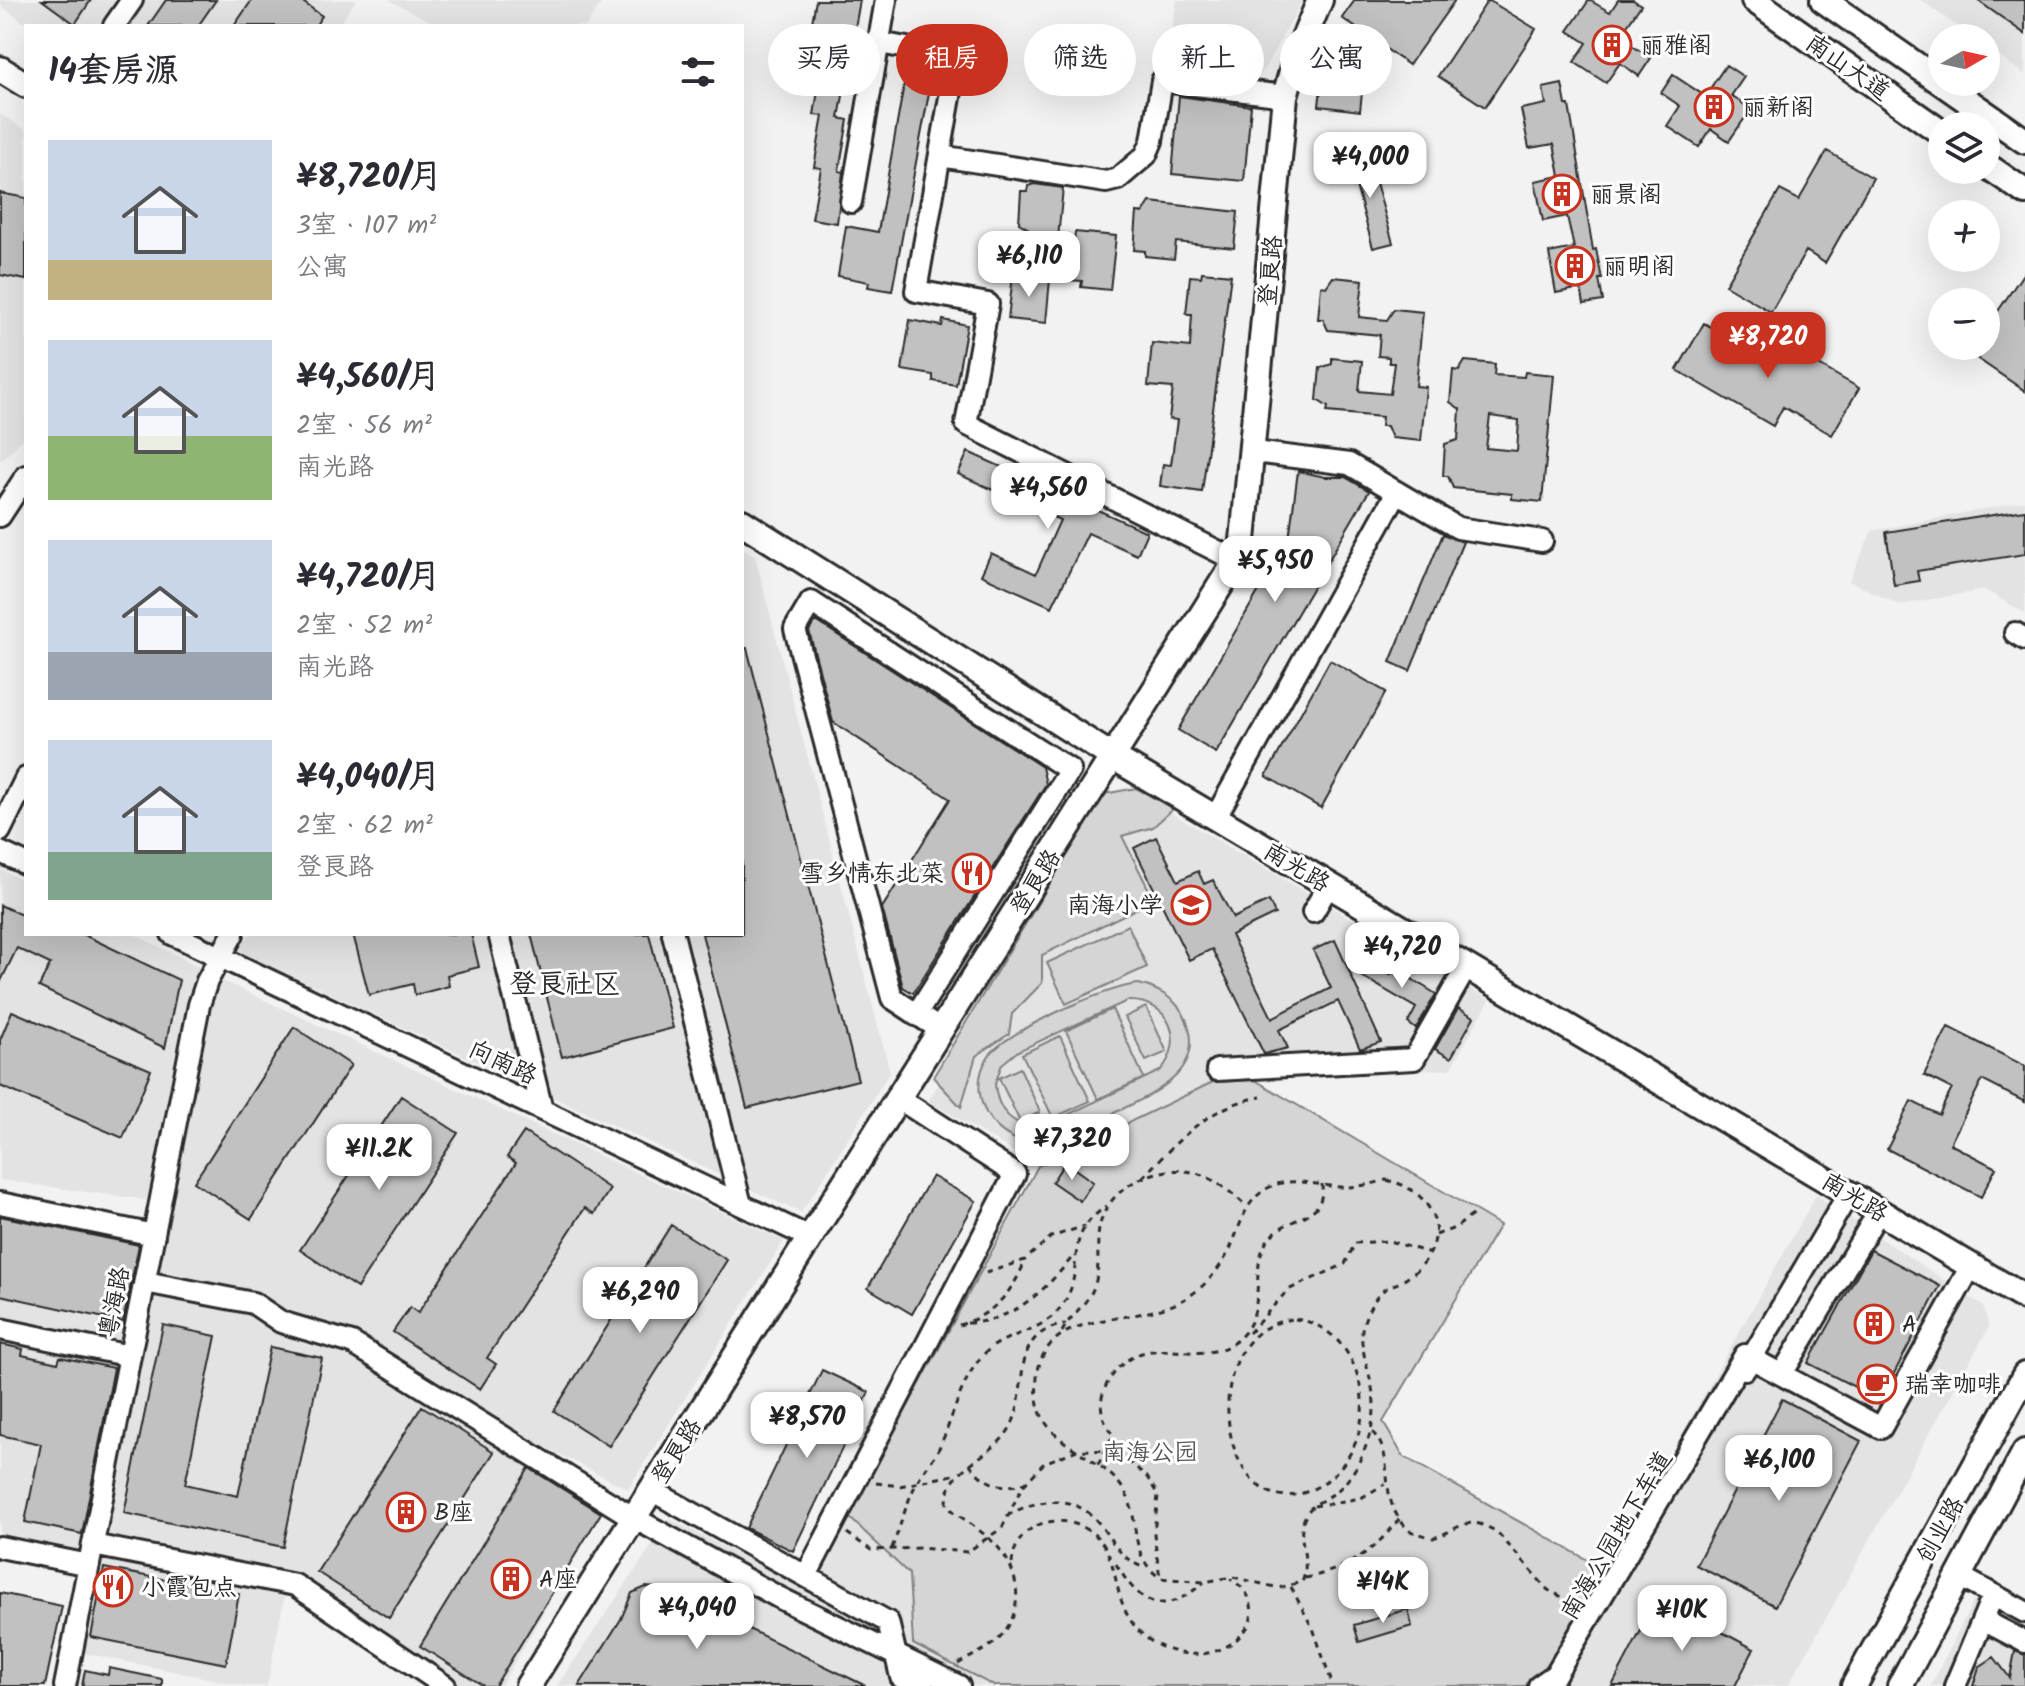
<!DOCTYPE html>
<html lang="zh">
<meta charset="utf-8">
<style>
body{margin:0;font-family:Kalam,"LXGW WenKai TC",sans-serif;background:#f7f7f7;color:#2b2b33;height:100vh;display:flex;flex-direction:column;font-size:30px;white-space:nowrap}
*{box-sizing:border-box;margin:0}
p{font-size:26px;color:#7c7c81}
.icon{flex:none;width:44px;height:44px;fill:none;stroke:currentColor;stroke-width:2;stroke-linecap:round;stroke-linejoin:round}
.map{position:relative;flex:1;overflow:hidden}
.sheet{position:absolute;left:24px;top:24px;width:720px;height:912px;display:flex;flex-direction:column;background:#fff;border-radius:0px;box-shadow:0 8px 32px #0002}
.sheet>*{flex:none}
.guide{position:absolute;left:768px;top:24px;width:760px;height:72px;display:flex;gap:16px}
.needle{width:52px;rotate:81deg}
.buttons{position:absolute;left:1928px;top:24px;display:grid;gap:16px}
.buttons a{display:grid;place-items:center;width:72px;height:72px;border-radius:50%;background:#fff;box-shadow:0 8px 32px #0002;font-size:40px}
.price{position:absolute;translate:-50% -68px;padding:0 18px;border-radius:16px;background:#fff;color:#222;font-size:26px;line-height:52px;filter:drop-shadow(0 2px 4px #0008)}
.price::after{content:'';position:absolute;left:50%;top:48px;width:24px;height:18px;margin-left:-12px;background:inherit;clip-path:polygon(0 0,100% 0,50% 100%)}
.price.current{background:#c8321e;color:#fff}
ul{padding:0;list-style:none}
li{display:flex;align-items:center;gap:24px;height:200px;padding:0 24px}
li span{display:grid;place-items:center;flex:none;width:224px;height:160px;border-radius:0px;color:#555}
li>.icon{margin-inline-start:auto}
span .icon{width:96px;height:96px;fill:#fffc;stroke-width:1}
li b{font-size:34px}
h2{display:flex;justify-content:space-between;align-items:center;height:96px;padding:0 24px;font-size:34px}
.chip{padding:0 28px;border-radius:36px;background:#fff;box-shadow:0 8px 32px #0002;font-size:28px;line-height:72px}
.chip.current{background:#c8321e;color:#fff}
.map>svg:first-child{display:block}
.built{fill:#e3e3e3}
.green{fill:#d5d5d5;stroke:#808080;stroke-width:2;fill-rule:evenodd}
.building{fill:#c1c1c1;stroke:#2b2b2b;stroke-width:2;fill-rule:evenodd}
.lines{fill:none;stroke-linecap:round;stroke-linejoin:round}
.minor-casing{stroke:#2b2b2b;stroke-width:26}
.major-casing{stroke:#2b2b2b;stroke-width:30}
.path{stroke:#2b2b2b;stroke-width:3;stroke-dasharray:6 6;stroke-linecap:butt}
.minor{stroke:#fff;stroke-width:20}
.major{stroke:#fff;stroke-width:24}
.labels{text-anchor:middle;stroke-width:6;stroke-linejoin:round;paint-order:stroke}
.poi-label{font-size:24px;fill:#2b2b2b;stroke:#fff;text-anchor:start}
.street-label{font-size:24px;fill:#2b2b2b;stroke:#fff}
.park-label{font-size:24px;fill:#565656;stroke:#fff}
.quarter-label{font-size:28px;fill:#2b2b2b;stroke:#fff}
</style>
<div class="map">
<svg width="2025" height="1686" viewBox="0 0 2025 1686">
<rect width="100%" height="100%" fill="#f2f2f2"/>
<filter id="ink" filterUnits="userSpaceOnUse"><feTurbulence type="fractalNoise" baseFrequency=".0125" numOctaves="2"/><feDisplacementMap in="SourceGraphic" scale="16" xChannelSelector="R" yChannelSelector="G"/><feConvolveMatrix kernelMatrix="1 2 1 2 8 2 1 2 1" color-interpolation-filters="sRGB"/></filter>
<g filter="url(#ink)">
<path class="built" d="M0,0H356L338,26H29L0,5Z
M389,0H603L586,26H439Z
M1177,0H1303L1260,76L1167,55Z
M1920,0H2025V75L1986,47V38H1974Z
M0,114L26,130V436L0,461Z
M2025,501V613L1985,590L1899,605L1849,581L1872,531Z
M742,548L755,556L890,1072L801,1213L239,951L250,934H742Z
M1149,800L1490,1000L1450,1069L1213,1082L1038,1166L928,1101L1114,811Z
M0,869L26,882V934H133L204,969L147,1200L0,1180Z
M221,980L784,1241L628,1489L423,1385L604,1507L501,1686H452L304,1576L106,1534L209,1008Z
M0,1195L145,1240L80,1555L0,1538Z
M1816,1195L1983,1306L1989,1327L1788,1686H1541Z
M848,1516L909,1574L913,1644L994,1686H557L670,1519L811,1592Z
M103,1557L285,1594L267,1686H246L83,1653Z
M1986,1599L2025,1621V1686H1931L1973,1601Z"/>
<path class="green" d="M1136,788L1174,808L1153,827L1122,836L1154,900L1042,955V983L1012,1014L1009,1034L976,1056L961,1107L933,1077L1104,794Z
M1128,925L1147,967L1066,1004L1047,963Z
M1139,984C1159,989 1177,999 1186,1019C1209,1074 1148,1096 1110,1115C1091,1123 1073,1134 1054,1140C1005,1157 960,1102 988,1057C1005,1031 1108,986 1139,984ZM1127,1001C1169,999 1187,1041 1160,1071L1042,1127C1014,1128 997,1112 995,1084L1002,1064L1018,1051Z
M1146,1007L1167,1052L1146,1061L1125,1017Z
M1112,1009L1144,1078L1098,1099L1066,1031Z
M1060,1036L1090,1101L1053,1118L1022,1054Z
M1020,1068L1040,1112L1020,1122L999,1078Z
M1255,1080L1500,1225L1383,1422L1403,1456L1605,1570L1541,1686H994L913,1644L909,1574L848,1516L1038,1166L1213,1082Z"/>
<path class="building" d="M42,0H91L75,24Z
M166,0H216L198,26H148Z
M252,0H300L322,16L315,26H234Z
M816,0H860L839,118L848,120L839,171L843,172L837,223L812,219L821,168L814,167L823,116L814,115L825,48L808,45Z
M1355,0H1455L1409,65L1342,18Z
M1488,0L1536,29L1485,107L1438,76Z
M1589,0L1610,12L1618,0H1633L1641,5L1619,37L1651,58L1639,76L1620,63L1606,83L1574,62L1587,43L1568,31Z
M1977,0H2025V34Z
M1326,43L1367,47L1360,111L1319,106Z
M908,61L934,66L892,291L868,287L869,282L838,276L846,226L878,232Z
M1726,65L1744,77L1731,96L1751,109L1729,141L1711,129L1699,147L1667,126L1680,106L1661,93L1673,75L1705,96Z
M1562,84L1566,105H1569L1593,250L1596,249L1602,279H1599L1603,301L1584,304L1581,288L1556,293L1549,253L1574,248L1567,216L1543,221L1535,181L1560,176L1554,144L1529,148L1521,109L1546,104L1543,88Z
M1179,96L1251,106L1244,181L1172,174Z
M1367,151L1393,243L1373,248L1348,156Z
M1827,151L1873,178L1825,263L1806,251L1771,312L1725,285L1780,190L1799,200Z
M1034,184L1063,188L1058,238L1029,235V229L1019,223L1021,191H1027L1028,186Z
M0,193L26,198V280L0,275Z
M1150,202L1238,212L1234,248L1176,242L1174,259L1145,256V251L1134,250L1137,212L1143,213Z
M1075,232L1116,236L1110,290L1081,287L1082,281L1070,280Z
M2025,271V391L1959,346H1986V329Z
M1202,272L1231,275L1202,492L1160,486L1163,464L1171,465L1177,420L1169,419L1173,388L1148,386L1152,343L1190,347L1192,314H1186L1190,276L1201,277Z
M1013,275L1050,279L1046,323L1008,319Z
M1333,277L1363,280L1359,317L1387,320L1394,309L1423,312L1416,386L1426,387L1421,441L1392,438L1387,426H1381L1382,417L1327,412L1328,407L1317,400L1320,368L1332,364V358L1362,361L1359,391L1390,394L1394,363H1389V357L1378,356L1380,335L1328,330L1323,319H1318L1321,286L1326,287Z
M910,320L942,326L943,320L967,325L956,385L933,381V375L902,370Z
M1704,323L1765,359L1775,340L1859,388L1832,435L1783,407L1773,426L1677,370Z
M1465,361L1495,364L1494,375L1524,377L1525,372L1554,375L1542,502L1512,499V494L1453,488L1448,476H1443L1445,444L1458,440L1460,409L1450,402L1453,370L1459,371ZM1490,416L1519,420L1517,451L1486,448Z
M968,452L1147,532L1137,555L1088,533L1052,607L981,575L991,553L1036,574L1060,520L958,474Z
M1298,471L1325,477H1345L1369,491L1216,753L1178,730L1289,539Z
M2025,510V554L1917,571L1919,581L1894,585L1886,532Z
M1443,534L1463,542L1410,671L1390,662Z
M816,621L1042,767L1046,784L913,993L903,987L882,908L950,799L833,722L809,631Z
M747,648L858,1080L747,1108L702,934H742V649Z
M1330,660L1386,692L1321,808L1266,776Z
M1156,837L1178,881L1198,871L1204,884L1213,880L1233,918L1269,901L1275,914L1231,935L1272,1018L1331,988L1313,950L1335,940L1381,1042L1360,1049L1338,1001L1279,1030L1288,1048L1264,1054L1212,949L1189,960L1134,848Z
M0,905L26,917V934H82L179,980L165,1048L39,987L50,964L17,948L0,983Z
M353,934H471L479,967L447,975L449,986L415,995L413,984L369,995Z
M531,934H649L673,1028L562,1057Z
M1384,962L1390,974L1399,971L1436,994L1416,1029L1408,1023L1416,1008L1358,974Z
M1458,1008L1474,1017L1451,1058L1435,1049Z
M12,1011L151,1070L123,1138L0,1086V1040Z
M294,1027L351,1065L251,1219L194,1182Z
M1948,1027L2025,1066V1102L1982,1080L1950,1144L1996,1168L1981,1197L1887,1149L1911,1101L1939,1115L1945,1102L1952,1089L1924,1075Z
M401,1096L458,1133L357,1288L300,1250Z
M524,1132L610,1189L594,1214L585,1208L487,1358L496,1364L480,1389L393,1332L410,1307L418,1313L516,1163L507,1157Z
M1065,1162L1093,1182L1080,1201L1052,1182Z
M932,1176L976,1201L912,1314L868,1288Z
M0,1216L139,1245L123,1322L0,1295Z
M671,1225L727,1260L609,1446L554,1411Z
M1871,1250L1940,1286L1880,1400L1808,1363Z
M163,1325L216,1336L185,1484L238,1496L270,1347L322,1358L283,1547L124,1513Z
M0,1344L23,1349L22,1355L58,1363L60,1357L114,1368L82,1534L25,1522L41,1444L0,1435Z
M822,1370L869,1392L793,1551L746,1528Z
M1782,1399L1861,1441L1775,1606L1696,1565Z
M422,1406L494,1452L389,1618L317,1572Z
M529,1468L601,1513L495,1686H484L420,1646Z
M104,1568L239,1594L226,1664L91,1637Z
M646,1587L666,1589L866,1686H579L621,1619L632,1593Z
M0,1593L62,1606L45,1686H0Z
M1658,1598L1754,1649L1735,1686H1612Z
M1408,1609L1412,1626L1359,1642L1354,1625Z
M2015,1651L2025,1655V1686H1973L1979,1667L1994,1657L2010,1678Z
M109,1668L162,1679V1686H82L85,1670L108,1675Z"/>
<g class="lines">
<g class="minor-casing">
<path id="minor" d="M114,26L132,0
M879,43L957,57L916,291L988,304L966,424L1237,561
M940,156L1106,182L1118,179L1146,155L1152,141L1162,81L1285,96
M851,202L886,0
M1254,452L1349,464L1458,528L1542,541
M0,516L26,476
M2015,633L2025,639
M1215,818L1397,492
M0,831L26,778
M0,852L26,864
M1313,912L1328,886
M172,934L811,1238
M499,934L542,1110
M673,934L741,1205
M916,1015L1070,770L811,602L795,629L892,998L941,1030
M1217,1070L1414,1059L1466,968
M0,1203L154,1235
M145,1282L253,1303L281,1322L352,1343L634,1518L780,1598L959,1686
M0,1329L130,1356
M1745,1369L1849,1193
M1782,1374L1879,1211
M651,1490L888,1622L901,1677L922,1686
M93,1545L295,1585L445,1686
M0,1547L89,1565
M806,1576L1015,1174L898,1098
M1959,1576L2025,1612
M1983,1620L2025,1642
M65,1686L199,1005L207,981L233,934
M1539,1686L1555,1675L1745,1355L1881,1428L1971,1266
M1955,1686L1993,1595"/>
</g>
<g class="major-casing">
<path id="major" d="M1754,0L1942,133
M1823,0L2025,141
M0,69L26,85
M1986,165L2025,192
M742,522L1113,757L2025,1298
M528,1686L1242,551L1285,96L1296,57L1320,0
M1854,1686L2025,1375
M1900,1686L2025,1452"/>
</g>
<path class="path" d="M1142,1178C1179,1140 1207,1106 1261,1097
M1386,1180C1405,1184 1421,1193 1430,1210C1444,1235 1430,1263 1407,1278C1400,1283 1392,1285 1385,1289C1374,1298 1367,1311 1363,1325C1356,1351 1379,1384 1373,1420C1368,1447 1355,1478 1333,1494C1322,1502 1311,1503 1305,1517C1295,1538 1312,1559 1302,1582L1279,1588L1233,1577L1204,1582L1160,1578C1124,1551 1144,1516 1121,1486C1096,1452 1041,1445 1037,1397C1029,1303 1129,1329 1181,1301C1202,1290 1219,1271 1230,1249C1242,1223 1244,1199 1272,1186C1294,1176 1321,1187 1344,1187C1359,1187 1373,1184 1386,1180Z
M1436,1235L1455,1228L1474,1214
M986,1273L1025,1260L1051,1237L1085,1226
M1295,1319C1353,1326 1377,1399 1353,1448C1344,1467 1326,1485 1306,1492C1217,1525 1192,1327 1295,1319Z
M967,1323C1013,1322 1046,1290 1074,1255
M959,1325C992,1316 1013,1292 1025,1261
M1062,1332C1070,1315 1087,1305 1094,1287C1102,1265 1094,1242 1101,1221C1112,1184 1160,1163 1196,1173C1215,1178 1232,1194 1247,1206
M1249,1333L1288,1290L1345,1264L1355,1243L1389,1241L1430,1253
M1372,1432C1399,1458 1373,1498 1410,1531L1433,1538C1462,1529 1465,1513 1497,1532L1548,1590L1574,1603
M970,1464C983,1484 1003,1490 1026,1483
M1098,1465L1113,1435C1101,1419 1097,1402 1107,1384C1145,1316 1203,1381 1244,1333C1268,1304 1247,1263 1271,1236C1290,1215 1325,1221 1322,1184
M876,1483L900,1486L958,1474
M1314,1506L1361,1498L1385,1484
M1007,1516C1039,1497 1077,1493 1101,1526C1115,1545 1122,1560 1145,1568
M847,1533L871,1550L919,1548L967,1552L1002,1528L1022,1487L1044,1463L1077,1450L1117,1451L1147,1477L1158,1495L1154,1534L1160,1578
M892,1548C900,1527 906,1504 916,1484C922,1471 933,1461 939,1448C953,1419 961,1378 984,1354C1007,1331 1041,1334 1061,1307C1089,1270 1058,1238 1107,1206
M1012,1564C1013,1547 1022,1532 1038,1525C1050,1520 1063,1520 1075,1524C1123,1540 1108,1587 1131,1621C1157,1661 1224,1669 1250,1623C1255,1603 1248,1589 1230,1579
M1116,1564C1140,1605 1163,1618 1204,1582
M1305,1578C1346,1570 1374,1552 1400,1518
M1291,1587L1314,1631L1333,1686
M958,1664C971,1656 985,1651 996,1641C1027,1613 1021,1568 992,1541C978,1528 961,1518 947,1506C946,1464 992,1460 1010,1428C1032,1389 1005,1334 1066,1324"/>
<use href="#minor" class="minor"/>
<use href="#major" class="major"/>
</g>
</g>
<defs>
<g id="building-ring" transform="scale(2)"><circle r="9.5" fill="#fff" stroke="#c8321e" stroke-width="1.5"/><path d="M-4-6H4V6H1V3H-1V6H-4ZM-2.5-4.3h1.7v1.8h-1.7ZM.8-4.3h1.7v1.8H.8ZM-2.5-1h1.7V.8h-1.7ZM.8-1h1.7V.8H.8Z" fill="#c8321e"/></g>
<g id="restaurant-ring" transform="scale(2)"><circle r="9.5" fill="#fff" stroke="#c8321e" stroke-width="1.5"/><path d="M-5-6h1v4h1v-4h1v4h1v-4h1v5L-1.5 .5V6h-2V.5L-5-1ZM5-6V6H3V1.5H1.5Q1.5-4 5-6Z" fill="#c8321e"/></g>
<g id="school-ring" transform="scale(2)"><circle r="9.5" fill="#fff" stroke="#c8321e" stroke-width="1.5"/><path d="M0-5L7-2L0 1L-7-2ZM-4 1L0 2.5L4 1V4Q0 6-4 4Z" fill="#c8321e"/></g>
<g id="cafe-ring" transform="scale(2)"><circle r="9.5" fill="#fff" stroke="#c8321e" stroke-width="1.5"/><path d="M-5.5-4.5H6V0H3Q3 3.5 0 3.5H-2.5Q-5.5 3.5-5.5 0ZM3-3.2v2h1.7v-2ZM-6 4.5H4V6H-6Z" fill="#c8321e"/></g>
</defs>
<g fill-rule="evenodd">
<use href="#building-ring" x="1612" y="45"/>
<use href="#building-ring" x="1714" y="107"/>
<use href="#building-ring" x="1562" y="194"/>
<use href="#building-ring" x="1575" y="266"/>
<use href="#restaurant-ring" x="972" y="873"/>
<use href="#school-ring" x="1191" y="905"/>
<use href="#building-ring" x="1874" y="1324"/>
<use href="#cafe-ring" x="1877" y="1384"/>
<use href="#building-ring" x="406" y="1512"/>
<use href="#building-ring" x="511" y="1579"/>
<use href="#restaurant-ring" x="113" y="1587"/>
</g>
<g class="labels">
<g class="poi-label">
<text x="1640" y="53">丽雅阁</text>
<text x="1742" y="115">丽新阁</text>
<text x="1590" y="202">丽景阁</text>
<text x="1603" y="274">丽明阁</text>
<text x="944" y="881" text-anchor="end">雪乡情东北菜</text>
<text x="1163" y="913" text-anchor="end">南海小学</text>
<text x="1902" y="1332">A</text>
<text x="1905" y="1392">瑞幸咖啡</text>
<text x="434" y="1520">B座</text>
<text x="539" y="1587">A座</text>
<text x="141" y="1595">小霞包点</text>
</g>
<g class="street-label">
<text transform="translate(1848 67) rotate(35)" y="8">南山大道</text>
<text transform="translate(1270 271) rotate(-85)" y="8">登良路</text>
<text transform="translate(1297 867) rotate(31)" y="8">南光路</text>
<text transform="translate(1035 882) rotate(-58)" y="8">登良路</text>
<text transform="translate(503 1062) rotate(25)" y="8">向南路</text>
<text transform="translate(1855 1197) rotate(31)" y="8">南光路</text>
<text transform="translate(114 1302) rotate(-79)" y="8">粤海路</text>
<text transform="translate(676 1451) rotate(-58)" y="8">登良路</text>
<text transform="translate(1940 1530) rotate(-61)" y="8">创业路</text>
<text transform="translate(1616 1535) rotate(-59)" y="8">南海公园地下车道</text>
</g>
<g class="park-label">
<text x="1150" y="1460">南海公园</text>
</g>
<g class="quarter-label">
<text x="565" y="993">登良社区</text>
</g>
</g>
</svg>
<div class="buttons">
<a><svg class="needle" viewBox="-14 -14 28 28"><path d="M0-13l5 13h-10z" fill="#e53935"/><path d="M0 13l5-13h-10z" fill="#7c7c81"/></svg></a>
<a><svg class="icon" aria-label="layers" viewBox="0 0 24 24"><path d="M12 4l9 5-9 5-9-5zM3 14l9 5 9-5"/></svg></a>
<a>+</a>
<a>−</a>
</div>
<b class="price" style="left:1370px;top:200px">¥4,000</b>
<b class="price" style="left:1029px;top:299px">¥6,110</b>
<b class="price current" style="left:1768px;top:380px">¥8,720</b>
<b class="price" style="left:1048px;top:531px">¥4,560</b>
<b class="price" style="left:1275px;top:604px">¥5,950</b>
<b class="price" style="left:1402px;top:990px">¥4,720</b>
<b class="price" style="left:1072px;top:1182px">¥7,320</b>
<b class="price" style="left:379px;top:1192px">¥11.2K</b>
<b class="price" style="left:640px;top:1335px">¥6,290</b>
<b class="price" style="left:807px;top:1460px">¥8,570</b>
<b class="price" style="left:1779px;top:1503px">¥6,100</b>
<b class="price" style="left:1383px;top:1625px">¥14K</b>
<b class="price" style="left:697px;top:1651px">¥4,040</b>
<b class="price" style="left:1682px;top:1653px">¥10K</b>
<div class="guide">
<a class="chip">买房</a>
<a class="chip current">租房</a>
<a class="chip">筛选</a>
<a class="chip">新上</a>
<a class="chip">公寓</a>
</div>
<section class="sheet">
<h2>14套房源<svg class="icon" aria-label="filters" viewBox="0 0 24 24"><path d="M4 7h16M4 17h16"/><circle cx="9" cy="7" r="2"/><circle cx="15" cy="17" r="2"/></svg></h2>
<ul>
<li><span style="background:linear-gradient(#c9d6e8 75%,#c2b280 0)"><svg class="icon" aria-label="home" viewBox="0 0 24 24"><path d="M3 11l9-7 9 7M6 9v11h12V9"/></svg></span><div><b>¥8,720/月</b><p>3室 · 107 m²</p><p>公寓</p></div></li>
<li><span style="background:linear-gradient(#c9d6e8 60%,#8fb573 0)"><svg class="icon" aria-label="home" viewBox="0 0 24 24"><path d="M3 11l9-7 9 7M6 9v11h12V9"/></svg></span><div><b>¥4,560/月</b><p>2室 · 56 m²</p><p>南光路</p></div></li>
<li><span style="background:linear-gradient(#c9d6e8 70%,#9aa5b1 0)"><svg class="icon" aria-label="home" viewBox="0 0 24 24"><path d="M3 11l9-7 9 7M6 9v11h12V9"/></svg></span><div><b>¥4,720/月</b><p>2室 · 52 m²</p><p>南光路</p></div></li>
<li><span style="background:linear-gradient(#c9d6e8 70%,#7fa58c 0)"><svg class="icon" aria-label="home" viewBox="0 0 24 24"><path d="M3 11l9-7 9 7M6 9v11h12V9"/></svg></span><div><b>¥4,040/月</b><p>2室 · 62 m²</p><p>登良路</p></div></li>
</ul>
</section>
</div>
